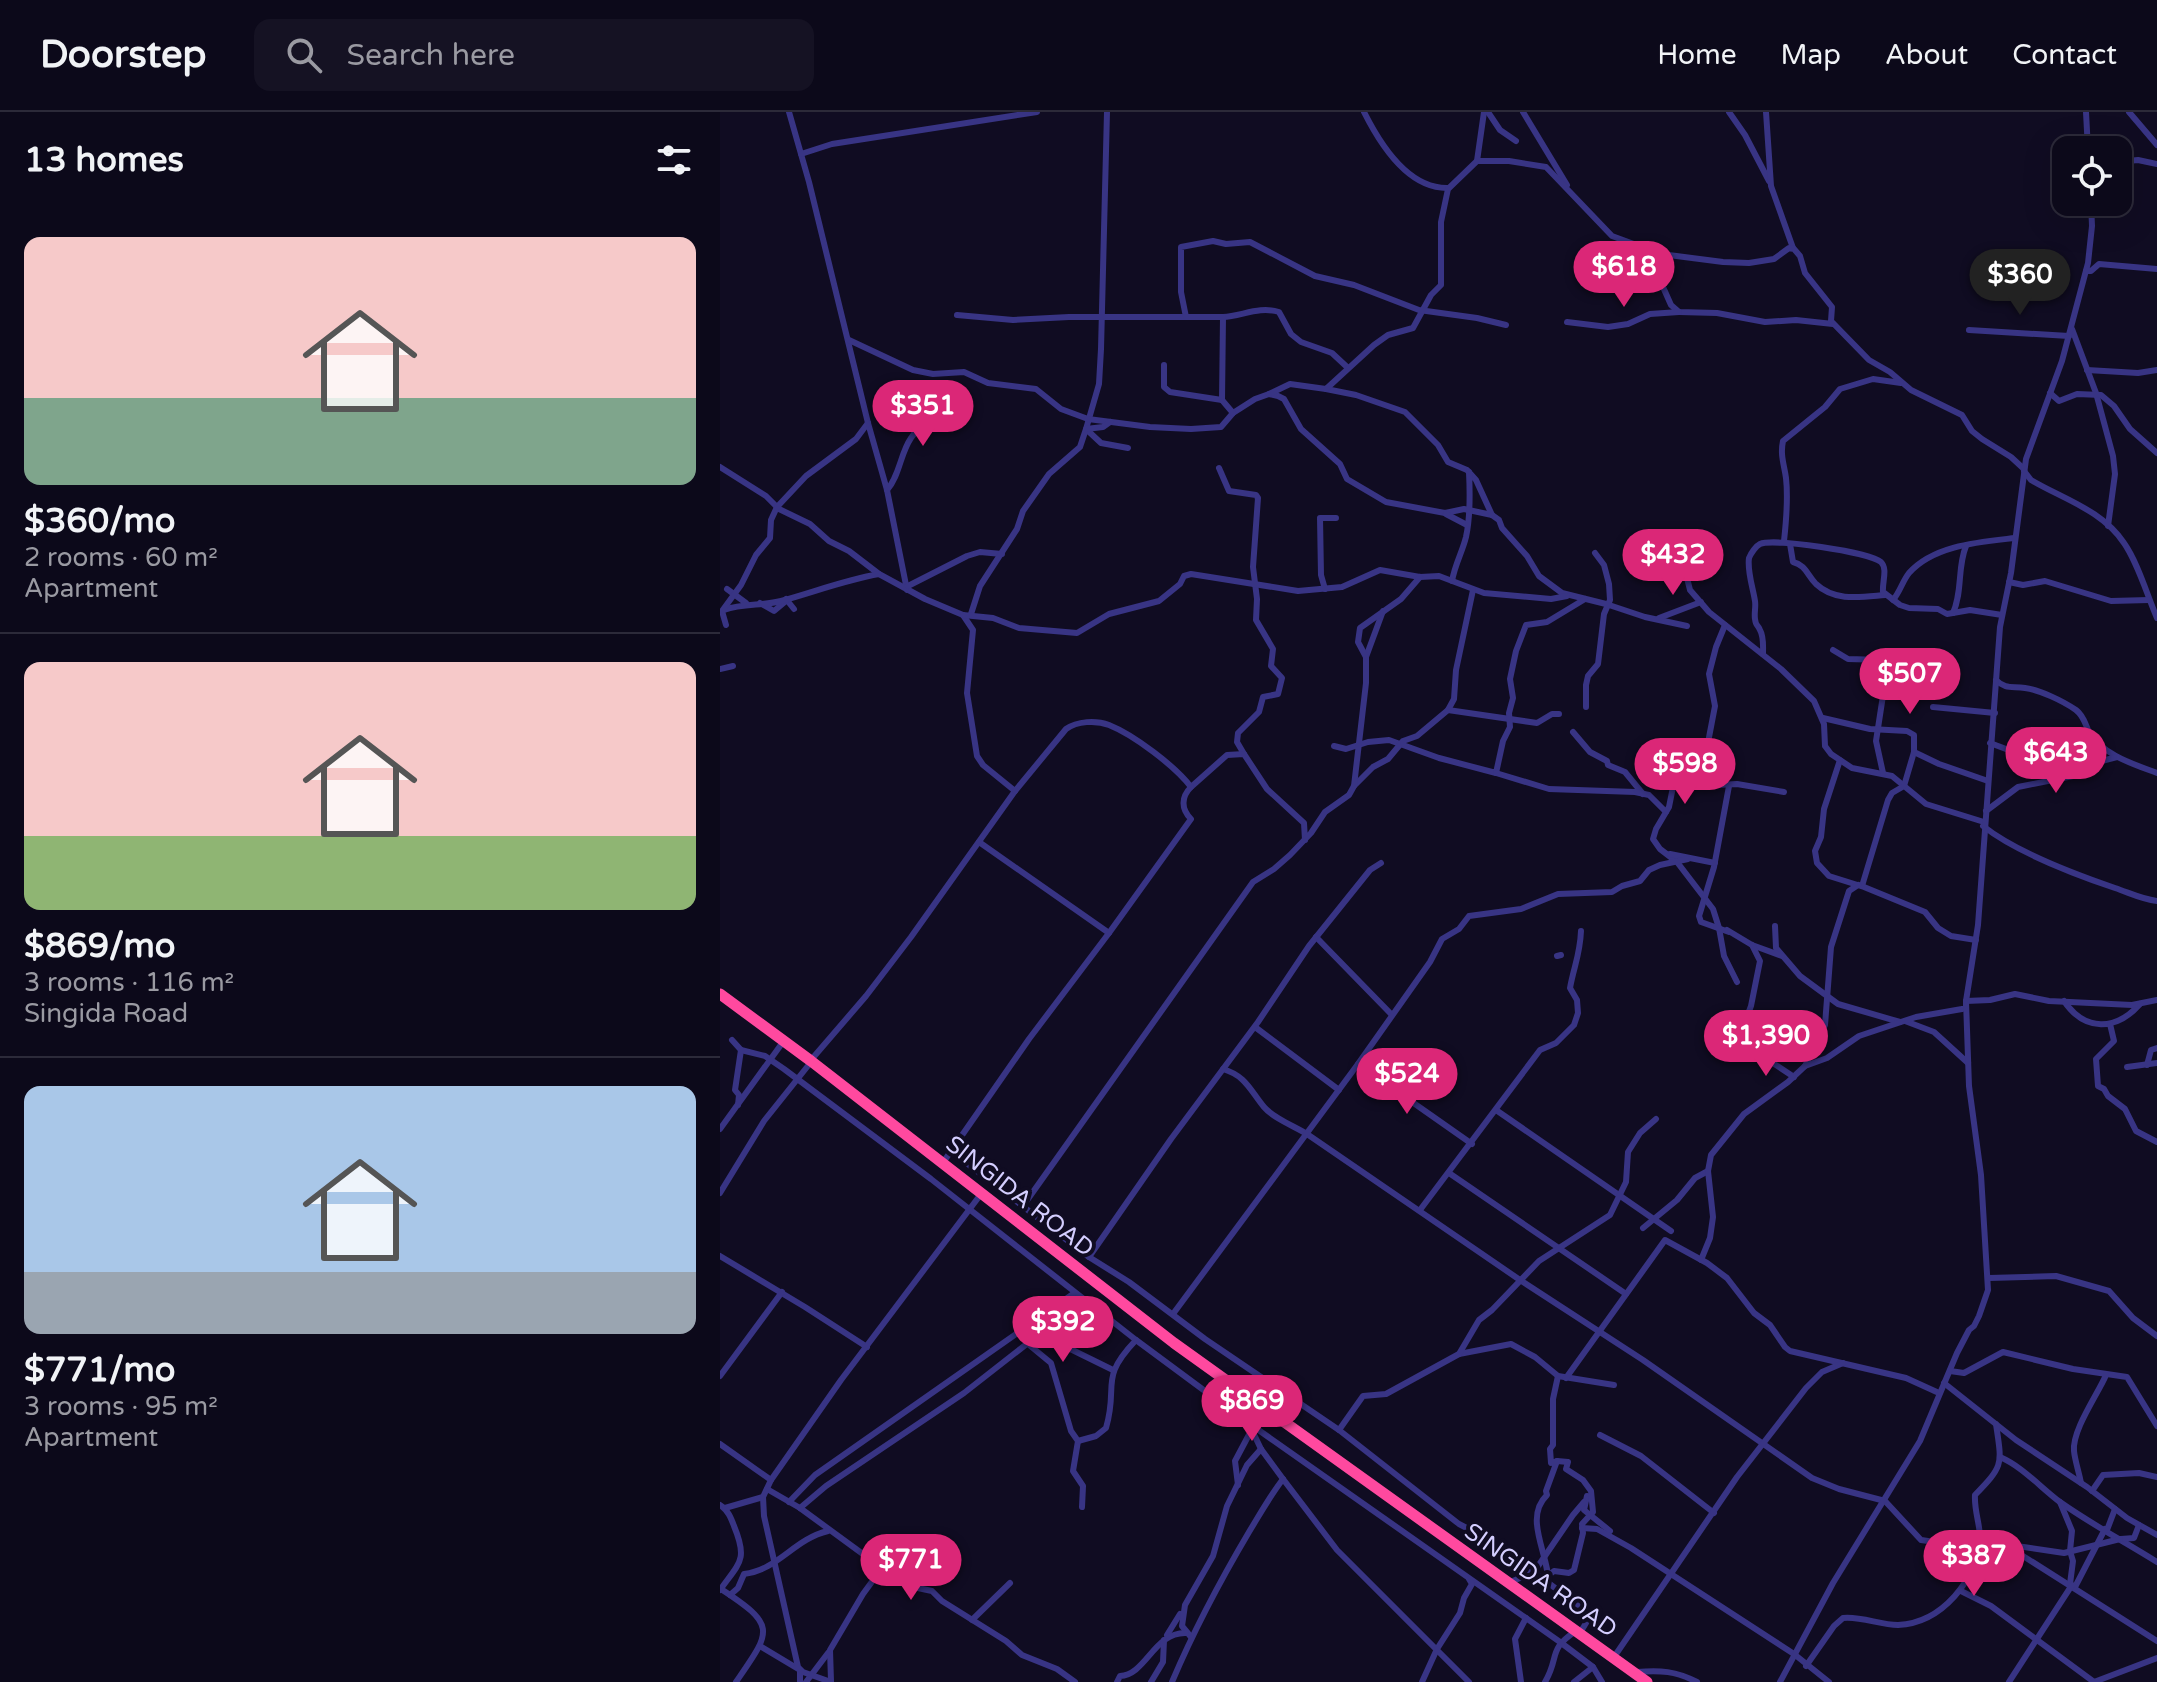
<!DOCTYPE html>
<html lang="en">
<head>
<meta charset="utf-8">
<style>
	:root { --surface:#0c091a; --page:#151223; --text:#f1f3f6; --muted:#9a9aa2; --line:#2c2a39; --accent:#db2777 }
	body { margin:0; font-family:"Varela Round",sans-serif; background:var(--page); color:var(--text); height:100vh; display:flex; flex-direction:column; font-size:30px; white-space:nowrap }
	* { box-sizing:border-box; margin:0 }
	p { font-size:26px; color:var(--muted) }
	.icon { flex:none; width:44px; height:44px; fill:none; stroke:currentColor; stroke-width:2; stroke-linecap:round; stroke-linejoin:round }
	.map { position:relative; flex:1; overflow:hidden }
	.side { display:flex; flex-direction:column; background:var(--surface); width:720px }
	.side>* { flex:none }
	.controls { position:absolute; left:1332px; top:24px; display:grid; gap:16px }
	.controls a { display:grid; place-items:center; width:80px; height:80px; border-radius:16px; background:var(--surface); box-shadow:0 8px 32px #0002,0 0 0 2px var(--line); font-size:40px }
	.price { position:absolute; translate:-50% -68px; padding:0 18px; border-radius:28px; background:var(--accent); color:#fff; font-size:26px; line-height:52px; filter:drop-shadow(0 2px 4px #0008) }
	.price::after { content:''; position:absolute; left:50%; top:48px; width:24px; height:18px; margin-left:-12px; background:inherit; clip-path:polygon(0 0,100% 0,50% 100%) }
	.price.active { background:#222; color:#fff }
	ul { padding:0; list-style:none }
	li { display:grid; align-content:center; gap:16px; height:424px; padding:0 24px }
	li+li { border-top:2px solid var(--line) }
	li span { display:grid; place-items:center; height:248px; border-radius:16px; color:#555 }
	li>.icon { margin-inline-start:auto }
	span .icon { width:144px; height:144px; fill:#fffc; stroke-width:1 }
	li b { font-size:34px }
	h2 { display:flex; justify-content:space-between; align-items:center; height:96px; padding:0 24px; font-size:34px }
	header { display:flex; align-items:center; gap:48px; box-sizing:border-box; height:112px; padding:0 40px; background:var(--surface); border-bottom:2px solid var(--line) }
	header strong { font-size:38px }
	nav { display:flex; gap:44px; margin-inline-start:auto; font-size:28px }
	.search { width:560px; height:72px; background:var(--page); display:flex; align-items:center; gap:20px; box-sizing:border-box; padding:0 28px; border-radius:16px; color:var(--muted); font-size:30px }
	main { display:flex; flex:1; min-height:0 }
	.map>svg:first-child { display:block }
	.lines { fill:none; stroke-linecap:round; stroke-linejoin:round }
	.street { stroke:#383484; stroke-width:6 }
	.highway { stroke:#ff499f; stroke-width:11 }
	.labels { text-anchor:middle; stroke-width:8; stroke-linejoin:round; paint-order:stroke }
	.street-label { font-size:24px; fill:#d4ceff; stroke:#100c22 }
</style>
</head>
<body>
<header>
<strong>Doorstep</strong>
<div class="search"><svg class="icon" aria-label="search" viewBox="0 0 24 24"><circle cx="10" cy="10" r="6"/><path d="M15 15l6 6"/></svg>Search here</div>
<nav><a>Home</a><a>Map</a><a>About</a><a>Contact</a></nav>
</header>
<main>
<section class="side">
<h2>13 homes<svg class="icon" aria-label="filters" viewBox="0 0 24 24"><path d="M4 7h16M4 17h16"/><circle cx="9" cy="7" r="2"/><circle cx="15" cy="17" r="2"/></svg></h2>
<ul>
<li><span style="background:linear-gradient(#f6c9c9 65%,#7fa58c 0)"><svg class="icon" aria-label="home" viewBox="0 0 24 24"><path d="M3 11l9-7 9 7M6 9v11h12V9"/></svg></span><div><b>$360/mo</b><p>2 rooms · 60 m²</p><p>Apartment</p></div></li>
<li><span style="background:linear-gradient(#f6c9c9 70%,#8fb573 0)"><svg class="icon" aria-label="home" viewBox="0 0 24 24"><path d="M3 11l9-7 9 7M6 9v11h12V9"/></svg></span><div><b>$869/mo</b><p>3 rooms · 116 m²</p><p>Singida Road</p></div></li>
<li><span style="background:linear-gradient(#a9c7e8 75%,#9aa5b1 0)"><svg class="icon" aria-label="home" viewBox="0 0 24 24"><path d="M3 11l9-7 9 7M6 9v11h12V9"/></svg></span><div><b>$771/mo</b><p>3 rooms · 95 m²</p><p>Apartment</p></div></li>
</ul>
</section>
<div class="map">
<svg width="1437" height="1570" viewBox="0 0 1437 1570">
	<rect width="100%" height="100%" fill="#100c22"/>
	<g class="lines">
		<!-- street -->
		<g class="street">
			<path d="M 69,0 L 89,70 L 148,311 L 167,378 L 187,478"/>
			<path d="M 387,0 L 381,237 L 379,272 L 366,317 L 381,331 L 408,336"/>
			<path d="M 644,0 C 660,32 688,77 728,76"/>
			<path d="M 768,0 L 780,18 L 796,29"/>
			<path d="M 803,0 L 847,73"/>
			<path d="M 1009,0 L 1025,23 L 1049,69"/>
			<path d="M 1046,0 L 1051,74 L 1073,136"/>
			<path d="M 1366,0 L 1368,38"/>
			<path d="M 1409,0 L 1437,33"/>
			<path d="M 81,42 L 112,32 L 317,0"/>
			<path d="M 757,49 L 764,0"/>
			<path d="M 1398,50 L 1418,48 L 1437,52"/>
			<path d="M 927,136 L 940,157 L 943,175 L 951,193 L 959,200 L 997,201 L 1045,210 L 1076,208 L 1113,212"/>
			<path d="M 1366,159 L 1371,159 L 1379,152 L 1437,157"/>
			<path d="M 237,203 L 293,208 L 349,205 L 466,205"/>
			<path d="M 503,205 C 522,204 539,194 559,200 L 571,222 L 581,230 L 612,241 L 627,255"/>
			<path d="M 847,210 L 888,215 L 908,212 L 930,202 L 959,200"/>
			<path d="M 1352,217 L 1376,281 L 1393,344 L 1395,362 L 1388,414"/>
			<path d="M 1249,218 L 1349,224"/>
			<path d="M 129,228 L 193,258 L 213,262 L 244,260 L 268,271 L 316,277 L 341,297 L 368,307 L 430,315 L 471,317 L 501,315 L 513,301 L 535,287 L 549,282 L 558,284 L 564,287 L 581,317 L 620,352 L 627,367 L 666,390 L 725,401 L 744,397 L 772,403 L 779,408 L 782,416 L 807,444 L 819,464 L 842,481 L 886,492 L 925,505 L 967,514"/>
			<path d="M 444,253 L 444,275 L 450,280 L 502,288"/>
			<path d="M 1367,258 L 1418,261 L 1437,258"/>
			<path d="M 606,277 L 636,283 L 685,300 L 718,333 L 728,350 L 747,358 L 756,368 L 772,403"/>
			<path d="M 1330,281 L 1339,289 L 1357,282 L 1381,283 L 1394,294 L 1410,317 L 1437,341"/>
			<path d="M 549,282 L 570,272 L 606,277 L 654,233 L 668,223 L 693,216 L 711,183 L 721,173 L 721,110 L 728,77 L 757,49 L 789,49 L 826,55 L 892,124 L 941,142 L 1003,150 L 1029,151 L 1054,147 L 1069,136 L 1074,137 L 1080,144 L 1085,161 L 1112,195 L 1111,209 L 1149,248 L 1170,260 L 1191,278 L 1242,303 L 1252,319 L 1262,327 L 1291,345 L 1304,357"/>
			<path d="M 513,301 L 502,288 L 503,205 L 466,205 L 461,180 L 461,135 L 493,129 L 506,132 L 530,130 L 595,164 L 634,173 L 699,198 L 757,206 L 786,213"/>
			<path d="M 0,355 L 46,384 L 59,397 L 90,412 L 109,429 L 129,439 L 159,462 L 205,487 L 243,503 L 253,518 L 247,581 L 257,644 L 263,653 L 295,679 L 191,825 L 146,884 L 91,948"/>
			<path d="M 499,356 L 509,379 L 536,383 L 538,386 L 533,455 L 537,487 L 536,508 L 553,537 L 551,554 L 562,566 L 558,582 L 543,585 L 539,600 L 518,621 L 517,630 L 524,642"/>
			<path d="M 1304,359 L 1311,368 C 1343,387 1382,398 1404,431 C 1418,451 1427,483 1437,506"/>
			<path d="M 167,378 C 180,363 180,342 191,326 C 201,310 221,303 233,288"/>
			<path d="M 726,402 L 747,413"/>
			<path d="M 1064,429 C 1066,411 1068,384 1066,366 C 1064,352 1060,343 1063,329 L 1105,295 L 1120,277 L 1153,267 L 1181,271"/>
			<path d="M 1070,432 L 1073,450 C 1086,453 1087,463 1096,472 C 1115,490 1141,485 1165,483"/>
			<path d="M 967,466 L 970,478 L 989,500 L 1061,557 L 1094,589 L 1104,612 L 1105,634 L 1111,642 L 1132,656 L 1172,664 L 1206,692 L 1264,710"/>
			<path d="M 732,469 C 735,452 742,441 746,425 C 750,407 750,380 749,360"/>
			<path d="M 1289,470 L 1303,473 L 1325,469 L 1391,489 L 1429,488"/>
			<path d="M 188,474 L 247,444 L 260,440 L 282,442"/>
			<path d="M 7,477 L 26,491"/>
			<path d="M 605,477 L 601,463 L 600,406 L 616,406"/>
			<path d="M 66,487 L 74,497"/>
			<path d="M 1173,488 C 1180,480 1182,470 1189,461 C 1214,433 1260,430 1295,426"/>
			<path d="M 40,491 L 54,499 L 66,489"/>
			<path d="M 4,498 C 23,491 42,494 61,489 C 94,480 125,468 159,462"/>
			<path d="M 1233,501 C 1243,478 1237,456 1246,434"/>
			<path d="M 251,502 L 260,474 L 297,417 L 303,399 L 329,362 L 360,335 L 366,317 L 383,315 L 390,310"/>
			<path d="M 243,503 L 273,506 L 299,516 L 357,521 L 389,502 L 439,489 L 460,472 L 464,464 L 471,462 L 578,479 L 622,475 L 660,458 L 700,465 L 719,464 L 764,481 L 831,487 L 847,484"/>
			<path d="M 939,506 L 981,490"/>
			<path d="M 6,513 L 2,499 L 21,473 L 36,443 L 50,426 L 51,408 L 57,395 L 86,364 L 136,327 L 148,311"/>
			<path d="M 1005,513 L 996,535 L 989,562 L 995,594 L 986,641 L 982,644 L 962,645 L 958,650 L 949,695 L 936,717 L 933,727 L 940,737 L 957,750 L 993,797 L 999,816 L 1004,844 L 1017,870"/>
			<path d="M 1113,538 L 1128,547 L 1163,548 L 1211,557"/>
			<path d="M 1043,542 C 1043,534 1044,525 1040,518 C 1037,511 1036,515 1035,507 C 1034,501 1036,495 1035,489 C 1033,476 1027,459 1029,446 C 1031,441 1036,434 1040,432 C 1054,426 1149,440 1161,450 C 1168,457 1162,470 1163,480 L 1180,493 L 1189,496 L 1218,497 L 1227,502 L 1250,498 L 1282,503"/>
			<path d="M 646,545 L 663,499"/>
			<path d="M 1163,548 L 1164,577 L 1156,629 L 1163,661"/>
			<path d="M 0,557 L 13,554"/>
			<path d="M 1276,568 C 1286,578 1292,574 1305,576 C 1320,578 1343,589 1356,598 C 1364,604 1365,612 1369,620 C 1383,643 1413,652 1437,661"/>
			<path d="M 866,595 L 866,573 L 868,564 L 878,552 L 884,502 L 890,488 L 889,472 L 884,453 L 875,441"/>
			<path d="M 1213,595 L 1275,601"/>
			<path d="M 728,598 L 817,611 L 832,602 L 839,602"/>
			<path d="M 1103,606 L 1150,617 L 1187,619 L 1194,623 L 1194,640 L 1184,674 L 1172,681 L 1168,688 L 1142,774"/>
			<path d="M 853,620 L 870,640 L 887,649 L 888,653 L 905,660 L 923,682"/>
			<path d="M 1270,631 L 1355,663"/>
			<path d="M 614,634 L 626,637 L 648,630 L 669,628 L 719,646 L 776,661 L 783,629 L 790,615 L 789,601 L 793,586 L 790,567 L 796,539 L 806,513 L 827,510 L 865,487"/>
			<path d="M 1194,640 L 1219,652 L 1268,669"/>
			<path d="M 982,644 L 983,655 L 979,664 L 983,673"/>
			<path d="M 1120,648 L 1104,697 L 1101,725 L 1095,739 L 1097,751 L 1109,764 L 1144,775 L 1205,800 L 1218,816 L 1231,824 L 1256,828"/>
			<path d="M 776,661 L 829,677 L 915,680 L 929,683 L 946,700"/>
			<path d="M 634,674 L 653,655 L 668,647 L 683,629 L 697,624 L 728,598 L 734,587 L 736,558 L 753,478"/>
			<path d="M 976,674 L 1017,672 L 1064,680"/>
			<path d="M 1009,674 L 994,755 L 979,804 L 981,810 L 1009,820"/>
			<path d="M 471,675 L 507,643 L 524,642 L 547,677 L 584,711 L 585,728"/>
			<path d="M 1266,699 L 1298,675 L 1358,663 L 1378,650 L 1397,645"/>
			<path d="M 1263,714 C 1297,741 1354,762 1395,776 C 1410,781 1421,787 1437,789"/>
			<path d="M 259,730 L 389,821"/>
			<path d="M 950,742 L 995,751"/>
			<path d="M 1055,814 L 1056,836 L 1080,864 L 1118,892 L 1180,910"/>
			<path d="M 1007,818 L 1032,833 L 1062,844"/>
			<path d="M 596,825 L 672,903"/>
			<path d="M 1032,833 L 1040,849 L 1031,894 L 1018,928 L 1074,965"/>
			<path d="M 837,844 L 841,843"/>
			<path d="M 1344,889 C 1365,920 1396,919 1420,892"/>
			<path d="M 1185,909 L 1214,920 L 1248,951"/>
			<path d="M 1390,912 L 1394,929 L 1376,947 L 1378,974 L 1384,977 L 1388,984 L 1405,997 L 1416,1019 L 1437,1030"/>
			<path d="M 535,915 L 619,978"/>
			<path d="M 12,928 L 21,938 L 15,978 L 19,983 L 18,993"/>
			<path d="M 21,938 L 45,944 L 64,957 L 211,1067 L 416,1228 L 520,1305 L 840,1530 L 873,1555 L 882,1570"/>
			<path d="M 638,952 L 752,1032"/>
			<path d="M 1427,953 L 1431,938 L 1437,936"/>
			<path d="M 1085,954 L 1105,913 L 1111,835 L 1129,779 L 1138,773"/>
			<path d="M 1407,955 L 1437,951"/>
			<path d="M 503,957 C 526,964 530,978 544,995 C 553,1006 574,1014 587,1022 L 800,1168 L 923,1248 L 1092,1366 L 1119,1377 L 1165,1389 L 1201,1428 L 1229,1432 L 1260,1429 L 1281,1430 L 1437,1529"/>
			<path d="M 776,998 L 951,1119"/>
			<path d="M 0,1017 L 63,930"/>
			<path d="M 231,1039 L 369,1145 L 409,1170 L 485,1227 L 619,1318 L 739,1412 L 772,1429 L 866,1499 L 869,1506 L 860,1521"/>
			<path d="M 222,1052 L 309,927 L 389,821 L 471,707 C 461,697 461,685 471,675 C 455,654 414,623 389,613 C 376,608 357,609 346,617 L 295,679"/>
			<path d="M 729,1061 L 906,1182"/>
			<path d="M 0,1081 L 44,1009 L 91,950"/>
			<path d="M 303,1094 L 533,770 L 554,757 L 570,743 L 591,721 L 605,700 L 629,683 L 634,674 L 646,571 L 646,545 L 638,530 L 640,516 L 681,487 L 700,465"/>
			<path d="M 700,1098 L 820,938 L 836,931 L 854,913 L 858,901 L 857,888 L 850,876 C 854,854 860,843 861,819"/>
			<path d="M 923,1116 L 957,1088 L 975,1066 L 988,1059"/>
			<path d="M 0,1144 L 85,1195 L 147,1235"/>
			<path d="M 369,1145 L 451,1027 L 538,910 L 589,834 L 650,758 L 661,751"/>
			<path d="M 981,1148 L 990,1126 L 993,1105 L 988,1059 L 991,1043 L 1024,1002 L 1068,970 L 1085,954 L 1107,946 L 1139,924 L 1196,905 L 1242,897 L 1246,895 L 1246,889 L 1270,888 L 1295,882 L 1329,889 L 1412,893 L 1437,888"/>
			<path d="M 1269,1166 L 1336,1164 L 1389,1179 L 1413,1206 L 1437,1224"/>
			<path d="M 453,1202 L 638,952 L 710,850 L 722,827 L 739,817 L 749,804 L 801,797 L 838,782 L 892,780 L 902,774 L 920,769 L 929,758 L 940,753 L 968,747"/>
			<path d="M 329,1215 L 332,1228 L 393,1258"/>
			<path d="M 308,1232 L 331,1251 L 351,1319 L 358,1329 L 353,1359 L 363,1374 L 362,1395"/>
			<path d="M 739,1242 L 791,1232 L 815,1245 L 838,1264 L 894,1273"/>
			<path d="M 1230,1259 L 1244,1261 L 1283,1240 L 1353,1257 L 1407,1265 L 1437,1314"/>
			<path d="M 0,1264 L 62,1180"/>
			<path d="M 846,1266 L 945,1128 L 987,1151 L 1007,1166 L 1034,1201 L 1050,1213 L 1065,1235 L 1070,1239 L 1186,1266 L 1219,1281"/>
			<path d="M 1224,1271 L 1296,1328 L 1367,1375 L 1407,1406 L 1437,1423"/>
			<path d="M 529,1312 L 541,1337 L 563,1367 L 617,1438 L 749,1570"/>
			<path d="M 619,1318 L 643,1284 L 666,1282 L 739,1242 L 759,1208 L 772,1198 L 819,1149 L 890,1103 L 906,1070 L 908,1040 L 920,1021 L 936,1007"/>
			<path d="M 880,1323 L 921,1344 L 994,1401"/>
			<path d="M 358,1329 L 376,1324 L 386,1316 C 399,1272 378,1268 416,1228"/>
			<path d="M 0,1332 L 51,1368"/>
			<path d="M 1280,1345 C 1303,1355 1320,1375 1340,1390 C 1371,1412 1405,1430 1437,1450"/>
			<path d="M 1361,1371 C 1359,1360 1355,1349 1354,1339 C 1352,1318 1378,1282 1386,1263"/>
			<path d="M 518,1373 L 515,1349 L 532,1317"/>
			<path d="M 47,1377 L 80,1396 L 162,1456 L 193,1475 L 212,1479 L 222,1489 L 286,1529 L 302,1543 L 337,1557 L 355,1570"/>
			<path d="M 1372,1379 L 1383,1363 L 1419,1361 L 1437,1365"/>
			<path d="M 867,1384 L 864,1398 L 890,1419"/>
			<path d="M 69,1390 L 95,1363 L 353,1182"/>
			<path d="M 1340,1390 L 1352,1419 L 1350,1439 L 1353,1449 L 1350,1472"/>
			<path d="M 0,1393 C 8,1398 11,1406 14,1414 C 28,1448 20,1450 0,1478"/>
			<path d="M 5,1396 L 43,1385"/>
			<path d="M 80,1396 L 106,1374 L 244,1281 L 363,1188"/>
			<path d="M 862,1416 L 877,1417 L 911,1436 L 1074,1542 L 1109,1570"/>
			<path d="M 1387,1418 L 1395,1397"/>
			<path d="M 1401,1427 L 1414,1426 L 1419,1413"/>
			<path d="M 1290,1433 L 1344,1441 L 1400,1427"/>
			<path d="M 829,1463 L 834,1459 L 849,1461 L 854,1458 L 863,1421 L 862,1412 L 873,1400 L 871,1379 L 863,1368 L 846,1357 L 848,1350 L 837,1349"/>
			<path d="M 788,1471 L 814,1460 L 853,1403 L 864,1390"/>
			<path d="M 828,1473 C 831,1445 802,1407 827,1383 L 826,1379 L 837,1349 L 831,1351 L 830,1337 L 833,1333 L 833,1287 L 838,1264"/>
			<path d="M 1355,1475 L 1385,1417"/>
			<path d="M 1,1477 C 58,1514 51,1519 16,1570"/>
			<path d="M 1241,1479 L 1271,1494 L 1374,1570"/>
			<path d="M 10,1483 L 18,1476 L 24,1462 C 58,1458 74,1427 108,1419"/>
			<path d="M 252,1508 L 290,1471"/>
			<path d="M 447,1523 L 460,1502"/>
			<path d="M 471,1525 L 462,1514 L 465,1493 L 493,1444 L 507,1394 L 527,1353 L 541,1337"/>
			<path d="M 40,1534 L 80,1558 L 80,1570"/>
			<path d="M 894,1545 L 1017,1365 L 1086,1276 L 1102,1260 L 1123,1251"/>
			<path d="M 1086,1554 L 1114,1514 L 1123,1506 C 1141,1504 1160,1513 1178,1513 C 1222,1511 1257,1468 1260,1426 C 1260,1412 1254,1398 1255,1383 C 1284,1353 1282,1353 1276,1312"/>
			<path d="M 917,1560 C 940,1558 956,1559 977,1570"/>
			<path d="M 111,1569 L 110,1538 L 143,1482 L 162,1456"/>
			<path d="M 86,1570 L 108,1541"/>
			<path d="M 111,1570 L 83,1560 L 78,1555 L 44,1404 L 43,1385 L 51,1368 L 121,1268 L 261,1082"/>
			<path d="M 397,1570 L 400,1564 C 426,1563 434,1520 466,1521"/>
			<path d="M 431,1570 L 443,1550 L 444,1528"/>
			<path d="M 452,1570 C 474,1518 500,1469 529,1420 C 540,1402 550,1384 563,1367"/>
			<path d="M 702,1570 L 717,1537 L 740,1501 L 744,1486 L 752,1472 L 749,1467"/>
			<path d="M 801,1570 L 795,1527 L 806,1506"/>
			<path d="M 825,1570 C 840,1545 827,1538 856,1519"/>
			<path d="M 854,1570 L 873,1555"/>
			<path d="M 1060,1570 L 1113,1471 L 1200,1329 L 1237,1241 L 1249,1218 L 1254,1214 L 1259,1204 L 1268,1178 L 1261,1063 L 1249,974 L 1246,889 L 1258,813 L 1280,515 L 1291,461 L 1306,347 L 1342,249 L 1368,151 L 1372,114 L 1371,90"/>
			<path d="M 1289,1570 L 1352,1473"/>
			<path d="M 1374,1570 L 1437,1546"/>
		</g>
		<!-- highway -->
		<path class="highway" d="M 0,882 L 91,949 L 454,1231 L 927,1570"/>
	</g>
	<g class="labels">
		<!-- street labels -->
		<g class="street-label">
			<text transform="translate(300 1084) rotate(38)" y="8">SINGIDA ROAD</text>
			<text transform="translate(821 1468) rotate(35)" y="8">SINGIDA ROAD</text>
		</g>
	</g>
</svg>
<div class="controls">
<a><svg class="icon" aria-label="locate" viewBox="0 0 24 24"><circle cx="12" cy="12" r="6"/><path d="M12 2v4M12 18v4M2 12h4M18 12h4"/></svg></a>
</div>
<b class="price" style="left:904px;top:197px">$618</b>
<b class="price active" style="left:1300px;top:205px">$360</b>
<b class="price" style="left:203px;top:336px">$351</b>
<b class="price" style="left:953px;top:485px">$432</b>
<b class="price" style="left:1190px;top:604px">$507</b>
<b class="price" style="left:1336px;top:683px">$643</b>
<b class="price" style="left:965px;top:694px">$598</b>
<b class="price" style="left:1046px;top:966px">$1,390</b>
<b class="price" style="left:687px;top:1004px">$524</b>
<b class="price" style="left:343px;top:1252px">$392</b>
<b class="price" style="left:532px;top:1331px">$869</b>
<b class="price" style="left:1254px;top:1486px">$387</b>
<b class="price" style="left:191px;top:1490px">$771</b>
</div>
</main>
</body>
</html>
